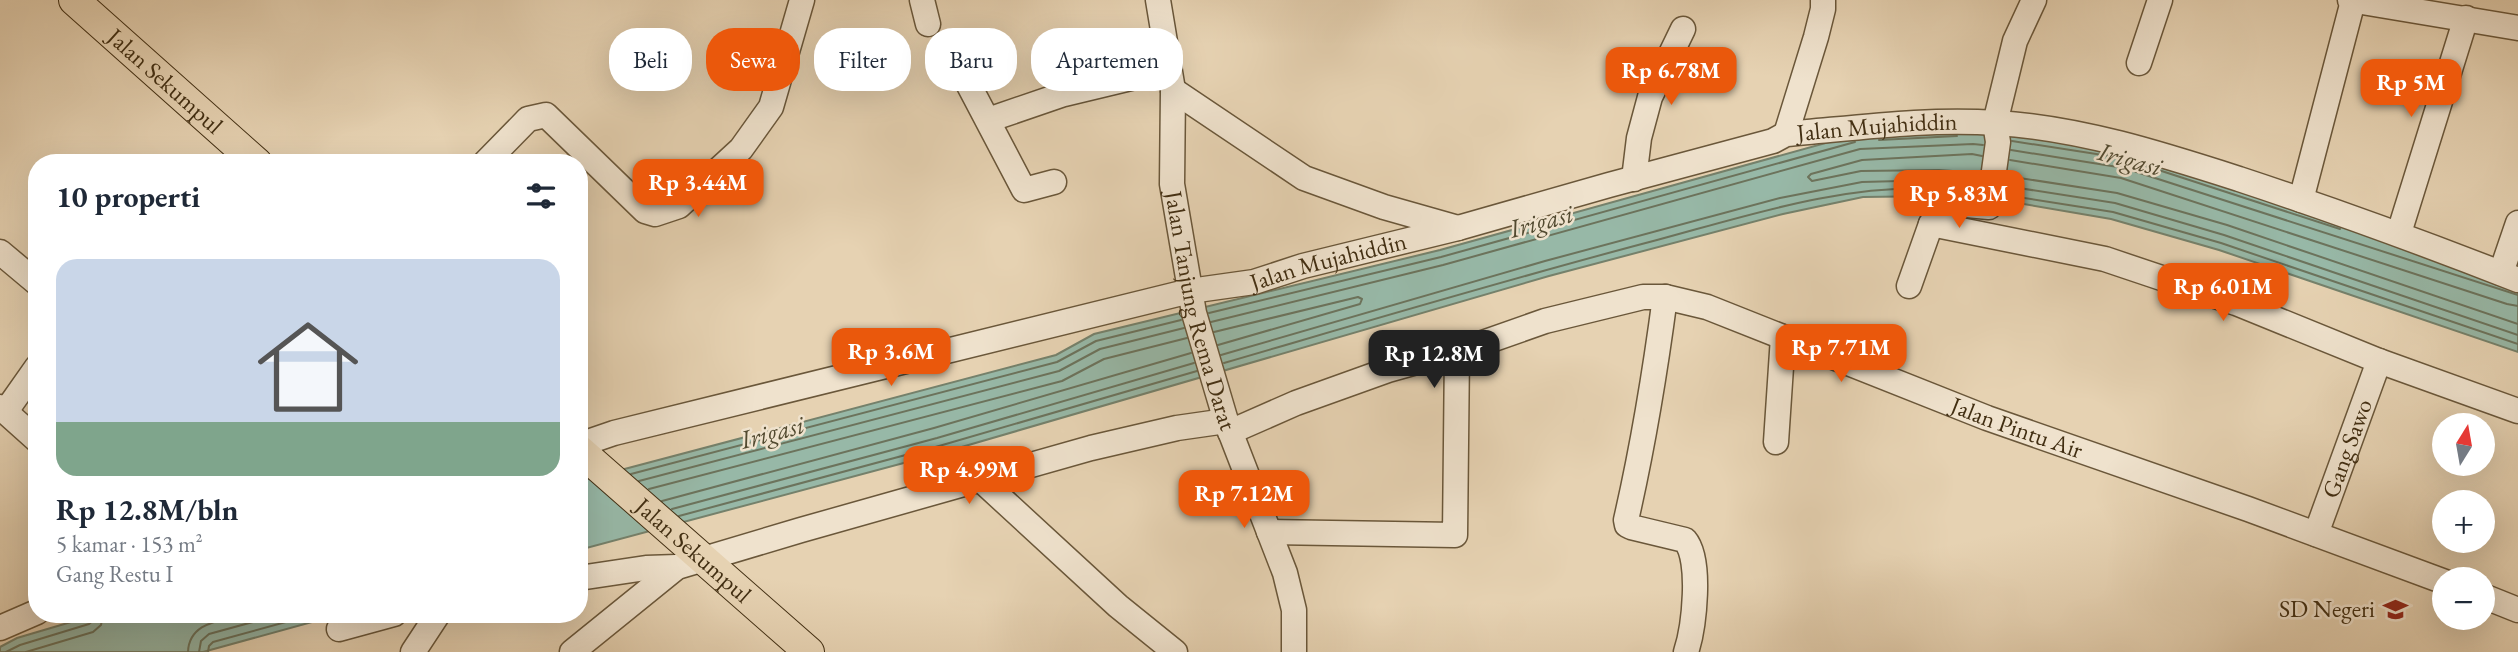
<!DOCTYPE html>
<html lang="id">
<head>
<meta charset="utf-8">
<style>
	:root { --surface:#fff; --page:#f2f2f3; --text:#1f2937; --muted:#747a83; --accent:#ea580c }
	body { margin:0; font-family:"EB Garamond",serif; background:var(--page); color:var(--text); height:100vh; display:flex; flex-direction:column; font-size:26px; white-space:nowrap }
	* { box-sizing:border-box; margin:0 }
	p { font-size:23px; color:var(--muted) }
	.icon { flex:none; width:38px; height:38px; fill:none; stroke:currentColor; stroke-width:2; stroke-linecap:round; stroke-linejoin:round }
	.map { position:relative; flex:1; overflow:hidden }
	.side { position:absolute; left:28px; top:154px; width:560px; height:469px; display:flex; flex-direction:column; background:var(--surface); border-radius:28px; box-shadow:0 7px 28px #0002 }
	.side>* { flex:none }
	.banner { position:absolute; left:609px; top:28px; width:665px; height:63px; display:flex; gap:14px }
	.needle { width:46px; rotate:11deg }
	.controls { position:absolute; left:2432px; top:413px; display:grid; gap:14px }
	.controls a { display:grid; place-items:center; width:63px; height:63px; border-radius:50%; background:var(--surface); box-shadow:0 7px 28px #0002; font-size:35px }
	.price { position:absolute; translate:-50% -60px; padding:0 16px; border-radius:14px; background:var(--accent); color:#fff; font-size:23px; line-height:46px; filter:drop-shadow(0 2px 4px #0008) }
	.price::after { content:''; position:absolute; left:50%; top:42px; width:21px; height:16px; margin-left:-10px; background:inherit; clip-path:polygon(0 0,100% 0,50% 100%) }
	.price.current { background:#222; color:#fff }
	ul { padding:0; list-style:none }
	li { display:grid; align-content:center; gap:14px; height:371px; padding:0 28px }
	li span { display:grid; place-items:center; height:217px; border-radius:21px; color:#555 }
	li>.icon { margin-inline-start:auto }
	span .icon { width:126px; height:126px; fill:#fffc; stroke-width:1 }
	li b { font-size:30px }
	h2 { display:flex; justify-content:space-between; align-items:center; height:84px; padding:0 28px; font-size:30px }
	.chip { padding:0 24px; border-radius:28px; background:var(--surface); box-shadow:0 7px 28px #0002; font-size:24px; line-height:63px }
	.chip.current { background:var(--accent); color:#fff }
	.map>svg:first-child { display:block }
	.water { fill:#97b8a7; stroke:#75816b; stroke-width:2 }
	.lines { fill:none; stroke-linecap:round; stroke-linejoin:round }
	.shore { stroke:#6c735c; stroke-width:2 }
	.minor-casing { stroke:#6a573a; stroke-width:27 }
	.major-casing { stroke:#412e12; stroke-width:32 }
	.minor { stroke:#efe2cd; stroke-width:24 }
	.major { stroke:#e6d2b2; stroke-width:30 }
	.labels { text-anchor:middle; stroke-width:5; stroke-linejoin:round; paint-order:stroke }
	.street-label { font-size:24px; fill:#412e12; stroke:#efe2cd }
	.poi-label { font-size:24px; fill:#412e12; stroke:#efe2cd; text-anchor:end }
	.water-label { font-size:26px; font-style:italic; fill:#524a30; stroke:#efe2cd }
</style>
</head>
<body>
<div class="map">
<svg width="2518" height="652" viewBox="0 0 2518 652">
	<rect width="100%" height="100%" fill="#e6d2b2"/>
	<filter id="stains"><feTurbulence type="fractalNoise" baseFrequency=".00286" numOctaves="4"/><feColorMatrix values="0 0 0 0 .2 0 0 0 0 .09 0 0 0 0 .02 0 0 0 .5 -.17"/></filter>
	<radialGradient id="worn" r=".72"><stop offset=".6" stop-color="#630" stop-opacity="0"/><stop offset="1" stop-color="#630" stop-opacity=".3"/></radialGradient>
	<!-- water -->
	<g class="water">
		<path d="M 1974,128 L 2127,152 L 2518,280 L 2518,352 L 2219,250 L 2111,219 L 2018,203 L 1939,196 L 1863,197 L 1783,214 L 1549,276 L 941,453 L 579,550 L 579,481 L 1056,355 L 1094,334 L 1440,250 L 1858,134 Z"/>
		<path d="M 98,614 L 341,614 L 203,652 L 0,652 L 0,647 L 17,638 Z"/>
	</g>
	<g class="lines">
		<!-- shore -->
		<g class="shore">
			<path d="M 1879,140 L 1957,136"/>
			<path d="M 2012,141 L 2122,158"/>
			<path d="M 2011,150 L 2124,168 L 2518,295"/>
			<path d="M 2010,160 L 2121,178 L 2507,304 L 2518,306"/>
			<path d="M 2134,162 L 2340,229"/>
			<path d="M 1980,173 L 1939,170 L 1861,171 L 1812,181 L 1808,177 L 1811,174 L 1862,160 L 1972,154 L 1982,156"/>
			<path d="M 2007,176 L 2117,193 L 2227,225 L 2518,324"/>
			<path d="M 2006,186 L 2115,203 L 2224,235 L 2518,335"/>
			<path d="M 2005,195 L 2113,212 L 2221,243 L 2518,344"/>
			<path d="M 1209,313 L 1441,257 L 1855,142"/>
			<path d="M 1211,322 L 1443,265 L 1860,149 L 1973,144 L 1983,145"/>
			<path d="M 1214,332 L 1358,297 L 1362,299 L 1360,304 L 1218,345"/>
			<path d="M 1221,355 L 1545,261 L 1780,198 L 1862,182 L 1939,180 L 1978,184"/>
			<path d="M 1224,363 C 1368,321 1512,278 1657,240 C 1750,215 1845,183 1943,189"/>
			<path d="M 631,474 L 1057,362 L 1096,341 L 1181,320"/>
			<path d="M 639,481 L 1059,371 L 1100,349 L 1184,328"/>
			<path d="M 649,489 L 1062,381 L 1104,359 L 1187,338"/>
			<path d="M 662,501 L 934,428 L 1191,353"/>
			<path d="M 672,509 L 937,438 L 1194,363"/>
			<path d="M 679,516 L 939,446 L 1197,371"/>
			<path d="M 6,652 L 20,645 L 89,624 L 94,620 L 94,614"/>
			<path d="M 26,652 L 93,632 L 101,625 L 103,614"/>
			<path d="M 188,652 C 189,623 219,621 242,614"/>
			<path d="M 199,652 L 201,641 L 209,634 L 282,614"/>
			<path d="M 208,652 L 209,646 L 213,642 L 315,614"/>
		</g>
		<defs>
			<g id="minor">
				<path d="M 922,0 L 928,24"/>
				<path id="s1" d="M 1158,0 L 1173,90 L 1172,184 L 1194,313 L 1226,421 L 1285,573 L 1294,610 L 1294,652"/>
				<path d="M 2350,0 L 2518,28"/>
				<path d="M 2139,63 L 2160,0"/>
				<path d="M 963,74 L 1024,190 L 1054,182"/>
				<path d="M 1173,90 L 1304,178 L 1384,207 L 1458,228"/>
				<path d="M 988,120 L 1064,94 L 1168,69"/>
				<path d="M 1786,134 L 1816,37 L 1823,9 L 1823,0"/>
				<path d="M 485,163 L 528,119 L 546,115 L 645,211 L 655,214 L 679,206 L 741,149 L 771,107 L 802,0"/>
				<path d="M 1634,179 L 1639,138 L 1650,97 L 1683,29"/>
				<path d="M 2301,200 L 2353,1"/>
				<path d="M 1931,224 L 2105,259 L 2236,303 L 2379,361 L 2518,411"/>
				<path d="M 2399,233 L 2466,18"/>
				<path d="M 0,252 L 37,283"/>
				<path d="M 2501,273 L 2518,223"/>
				<path d="M 1909,286 L 1931,224 L 1940,217 L 1944,203 L 1989,207 L 1998,142 L 1995,123 L 2015,41 L 2034,0"/>
				<path d="M 1665,297 C 1655,373 1643,446 1626,520 L 1627,525 L 1631,527 L 1685,540 C 1702,560 1694,628 1686,652"/>
				<path d="M 0,407 L 37,440"/>
				<path d="M 6,411 L 37,367"/>
				<path id="s2" d="M 1230,432 L 1296,403 L 1388,370 L 1474,346 L 1545,321 L 1643,297 L 1665,297 L 1707,307 L 1987,418 L 2248,509 L 2445,582"/>
				<path d="M 1776,442 L 1783,337"/>
				<path id="s3" d="M 579,445 L 614,433 L 1190,291 L 1254,282 L 1303,266 L 1458,228 L 1609,185 L 1773,141 L 1786,134 C 1857,128 1927,118 1997,123 C 2080,128 2161,154 2239,179 C 2333,210 2426,244 2518,280"/>
				<path d="M 980,479 L 1118,606 L 1175,652"/>
				<path d="M 1269,532 L 1455,535 L 1457,351"/>
				<path id="s4" d="M 2316,534 L 2379,361"/>
				<path d="M 579,578 L 646,568 L 677,567"/>
				<path d="M 2483,596 L 2518,610"/>
				<path d="M 0,628 L 37,612"/>
				<path d="M 339,629 L 394,614"/>
				<path d="M 413,652 L 438,614"/>
				<path d="M 572,652 L 677,567 L 801,530 L 1091,448 L 1177,428 L 1226,421"/>
			</g>
			<g id="major">
				<path id="s5" d="M 74,0 L 257,163"/>
				<path id="s6" d="M 579,450 L 809,652"/>
			</g>
		</defs>
		<!-- minor casing -->
		<use href="#minor" class="minor-casing"/>
		<!-- major casing -->
		<use href="#major" class="major-casing"/>
		<!-- minor -->
		<use href="#minor" class="minor"/>
		<!-- major -->
		<use href="#major" class="major"/>
	</g>
	<!-- icons -->
	<defs>
		<symbol id="school-bare" viewBox="-9 -9 18 18"><path d="M0-5L7-2L0 1L-7-2ZM-4 1L0 2.5L4 1V4Q0 6-4 4Z" fill="#8f2418" stroke="#efe2cd" stroke-width="2.5" paint-order="stroke"/></symbol>
	</defs>
	<g fill-rule="evenodd">
		<use href="#school-bare" x="2378" y="592" width="35" height="35"/>
	</g>
	<g class="labels">
		<!-- street labels -->
		<g class="street-label">
			<text dy="8" stroke="none"><textPath href="#s5" startOffset="122">Jalan Sekumpul</textPath></text>
			<text dy="8" stroke="none"><textPath href="#s3" startOffset="1339">Jalan Mujahiddin</textPath></text>
			<text dy="8" stroke="none"><textPath href="#s3" startOffset="772">Jalan Mujahiddin</textPath></text>
			<text dy="8" stroke="none"><textPath href="#s1" startOffset="315">Jalan Tanjung Rema Darat</textPath></text>
			<text dy="8" stroke="none"><textPath href="#s2" startOffset="833">Jalan Pintu Air</textPath></text>
			<text dy="8" stroke="none"><textPath href="#s4" startOffset="91">Gang Sawo</textPath></text>
			<text dy="8" stroke="none"><textPath href="#s6" startOffset="152">Jalan Sekumpul</textPath></text>
		</g>
		<!-- poi labels -->
		<g class="poi-label">
			<text x="2375" y="617">SD Negeri</text>
		</g>
		<!-- water labels -->
		<g class="water-label">
			<text transform="translate(2130 159) rotate(15)" y="9">Irigasi</text>
			<text transform="translate(1541 221) rotate(-15)" y="9">Irigasi</text>
			<text transform="translate(772 432) rotate(-15)" y="9">Irigasi</text>
		</g>
	</g>
	<rect width="100%" height="100%" filter="url(#stains)"/>
	<rect width="100%" height="100%" fill="url(#worn)"/>
</svg>
<div class="controls">
<a><svg class="needle" viewBox="-14 -14 28 28"><path d="M0-13l5 13h-10z" fill="#e53935"/><path d="M0 13l5-13h-10z" fill="#747a83"/></svg></a>
<a>+</a>
<a>−</a>
</div>
<b class="price" style="left:1671px;top:107px">Rp 6.78M</b>
<b class="price" style="left:2411px;top:119px">Rp 5M</b>
<b class="price" style="left:698px;top:219px">Rp 3.44M</b>
<b class="price" style="left:1959px;top:230px">Rp 5.83M</b>
<b class="price" style="left:2223px;top:323px">Rp 6.01M</b>
<b class="price" style="left:1841px;top:384px">Rp 7.71M</b>
<b class="price" style="left:891px;top:388px">Rp 3.6M</b>
<b class="price current" style="left:1434px;top:390px">Rp 12.8M</b>
<b class="price" style="left:969px;top:506px">Rp 4.99M</b>
<b class="price" style="left:1244px;top:530px">Rp 7.12M</b>
<div class="banner">
<a class="chip">Beli</a>
<a class="chip current">Sewa</a>
<a class="chip">Filter</a>
<a class="chip">Baru</a>
<a class="chip">Apartemen</a>
</div>
<section class="side">
<h2>10 properti<svg class="icon" aria-label="filters" viewBox="0 0 24 24"><path d="M4 7h16M4 17h16"/><circle cx="9" cy="7" r="2"/><circle cx="15" cy="17" r="2"/></svg></h2>
<ul>
<li><span style="background:linear-gradient(#c9d6e8 75%,#7fa58c 0)"><svg class="icon" aria-label="home" viewBox="0 0 24 24"><path d="M3 11l9-7 9 7M6 9v11h12V9"/></svg></span><div><b>Rp 12.8M/bln</b><p>5 kamar · 153 m²</p><p>Gang Restu I</p></div></li>
</ul>
</section>
</div>
</body>
</html>
